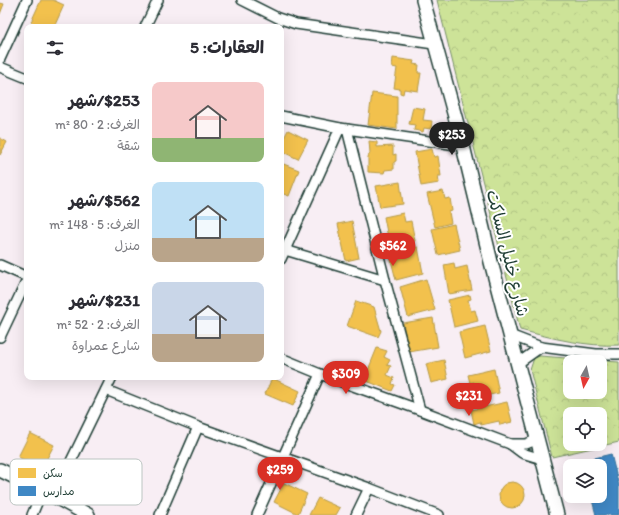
<!DOCTYPE html>
<html lang="ar">
<head>
<meta charset="utf-8">
<style>
	:root { --surface:#fff; --page:#f7f7f7; --text:#2b2b33; --muted:#7c7c81; --accent:#d93025 }
	body { margin:0; font-family:Itim,"Playpen Sans Arabic",sans-serif; background:var(--page); color:var(--text); direction:rtl; height:100vh; display:flex; flex-direction:column; font-size:15px; white-space:nowrap }
	* { box-sizing:border-box; margin:0 }
	p { font-size:13px; color:var(--muted) }
	.icon { flex:none; width:22px; height:22px; fill:none; stroke:currentColor; stroke-width:2; stroke-linecap:round; stroke-linejoin:round }
	.map { position:relative; flex:1; overflow:hidden; direction:ltr }
	.drawer { position:absolute; left:24px; top:24px; width:260px; height:356px; display:flex; flex-direction:column; background:var(--surface); border-radius:8px; box-shadow:0 4px 16px #0002; direction:rtl }
	.drawer>* { flex:none }
	.needle { width:26px; rotate:188deg }
	.buttons { position:absolute; left:563px; top:355px; display:grid; gap:8px }
	.buttons a { display:grid; place-items:center; width:44px; height:44px; border-radius:8px; background:var(--surface); box-shadow:0 4px 16px #0002; font-size:20px }
	.price { position:absolute; translate:-50% -34px; padding:0 9px; border-radius:14px; background:var(--accent); color:#fff; font-size:13px; line-height:26px; filter:drop-shadow(0 1px 2px #0008) }
	.price::after { content:''; position:absolute; left:50%; top:24px; width:12px; height:9px; margin-left:-6px; background:inherit; clip-path:polygon(0 0,100% 0,50% 100%) }
	.price.on { background:#222; color:#fff }
	ul { padding:0; list-style:none }
	li { display:flex; align-items:center; gap:12px; height:100px; padding:0 20px }
	li span { display:grid; place-items:center; flex:none; width:112px; height:80px; border-radius:8px; color:#555 }
	li>.icon { margin-inline-start:auto }
	span .icon { width:48px; height:48px; fill:#fffc; stroke-width:1 }
	li b { font-size:17px }
	h2 { display:flex; justify-content:space-between; align-items:center; height:48px; padding:0 20px; font-size:17px }
	.map>svg:first-child { display:block }
	.forest { fill:url(#forest-crowns); stroke:#769066; fill-rule:evenodd }
	.homes { fill:#f2c14e; stroke:#b39946 }
	.schools { fill:#3f88c5; stroke:#35729a }
	.lines { fill:none; stroke-linecap:round; stroke-linejoin:round }
	.street-casing { stroke:#1f3d34; stroke-width:12 }
	.secondary-casing { stroke:#1f3d34; stroke-width:16 }
	.street { stroke:#fff; stroke-width:9 }
	.secondary { stroke:#fff; stroke-width:13 }
	.labels { text-anchor:middle; stroke-width:4; stroke-linejoin:round; paint-order:stroke }
	.street-label { font-size:17px; fill:#1f3d34; stroke:#fff }
	.key { fill:#fff; stroke:#bcc5c2; stroke-width:1 }
	.key-label { font-size:11px; fill:#1f3d34 }
</style>
</head>
<body>
<div class="map">
<svg width="619" height="515" viewBox="0 0 619 515">
	<defs>
		<pattern id="forest-crowns" width="20" height="18" patternUnits="userSpaceOnUse"><rect width="20" height="18" fill="#cde398"/><path d="M2 6a3 3 0 1 1 6 0M12 15a3 3 0 1 1 6 0" fill="none" stroke="#b0c484"/></pattern>
	</defs>
	<rect width="100%" height="100%" fill="#f8eef4"/>
	<filter id="ink" filterUnits="userSpaceOnUse"><feTurbulence type="fractalNoise" baseFrequency=".025" numOctaves="2"/><feDisplacementMap in="SourceGraphic" scale="8" xChannelSelector="R" yChannelSelector="G"/><feConvolveMatrix kernelMatrix="1 2 1 2 8 2 1 2 1" color-interpolation-filters="sRGB"/></filter>
	<g filter="url(#ink)">
		<!-- forest -->
		<g class="forest">
			<path d="M 437,0 L 619,0 L 619,345 C 586,347 552,338 520,330 Z"/>
			<path d="M 540,356 L 619,362 L 619,442 L 552,457 L 530,370 L 534,358 ZM 570,362 L 600,362 L 600,392 L 570,392 ZM 570,414 L 600,414 L 600,444 L 570,444 Z"/>
		</g>
		<!-- homes -->
		<g class="homes">
			<path d="M 41,0 L 53,0 L 64,5 L 54,27 L 42,27 L 31,22 Z"/>
			<path d="M 0,3 L 4,4 L 0,14 Z"/>
			<path d="M 393,58 L 414,61 L 413,64 L 419,65 L 418,73 L 421,73 L 418,91 L 404,89 L 403,94 L 400,93 L 400,89 L 394,88 L 397,68 L 392,67 Z"/>
			<path d="M 372,93 L 397,96 L 397,129 L 368,125 Z"/>
			<path d="M 413,107 L 425,109 L 423,120 L 432,121 L 431,129 L 424,128 L 423,132 L 414,130 L 415,125 L 409,124 Z"/>
			<path d="M 288,130 L 308,140 L 298,159 L 281,151 L 281,144 Z"/>
			<path d="M 0,138 L 7,142 L 0,155 Z"/>
			<path d="M 369,141 L 377,142 L 377,147 L 393,146 L 393,155 L 396,154 L 396,161 L 394,162 L 394,169 L 385,170 L 384,173 L 368,172 L 368,157 L 370,153 Z"/>
			<path d="M 432,149 L 434,157 L 438,156 L 441,176 L 438,176 L 439,183 L 421,186 L 415,152 Z"/>
			<path d="M 281,163 L 299,170 L 289,196 L 281,193 Z"/>
			<path d="M 400,182 L 403,204 L 380,207 L 376,186 Z"/>
			<path d="M 443,191 L 445,199 L 450,198 L 452,211 L 449,212 L 451,223 L 435,227 L 427,194 Z"/>
			<path d="M 403,213 L 405,222 L 411,221 L 415,241 L 390,248 L 384,217 Z"/>
			<path d="M 352,221 L 359,258 L 346,261 L 338,224 Z"/>
			<path d="M 454,224 L 460,250 L 438,255 L 432,229 Z"/>
			<path d="M 418,247 L 423,273 L 396,280 L 389,252 Z"/>
			<path d="M 454,263 L 455,269 L 467,266 L 472,290 L 449,294 L 444,265 Z"/>
			<path d="M 426,279 L 435,310 L 408,317 L 400,287 Z"/>
			<path d="M 470,295 L 471,299 L 468,300 L 471,311 L 475,310 L 478,321 L 454,327 L 448,300 Z"/>
			<path d="M 356,301 L 374,307 L 381,331 L 378,337 L 347,326 Z"/>
			<path d="M 433,318 L 438,347 L 409,352 L 403,323 Z"/>
			<path d="M 485,326 L 491,351 L 465,358 L 459,332 Z"/>
			<path d="M 377,348 L 387,351 L 384,357 L 390,360 L 387,365 L 391,366 L 387,375 L 394,378 L 392,384 L 395,385 L 392,391 L 364,380 Z"/>
			<path d="M 444,360 L 448,379 L 431,383 L 426,364 Z"/>
			<path d="M 494,369 L 499,393 L 485,396 L 483,390 L 477,392 L 474,382 L 470,383 L 468,375 Z"/>
			<path d="M 272,378 L 300,391 L 293,406 L 265,394 Z"/>
			<path d="M 507,402 L 512,422 L 500,425 L 499,421 L 481,425 L 480,422 L 474,424 L 471,410 Z"/>
			<path d="M 30,433 L 54,445 L 42,468 L 18,457 Z"/>
			<circle cx="512" cy="495" r="13"/>
			<path d="M 284,483 L 307,494 L 298,514 L 274,502 Z"/>
			<path d="M 318,498 L 340,508 L 336,515 L 309,515 Z"/>
		</g>
		<!-- schools -->
		<path class="schools" d="M 611,454 L 619,486 L 619,515 L 596,515 L 591,496 L 600,496 L 600,466 L 584,466 L 582,461 Z"/>
		<g class="lines">
			<defs>
				<g id="street">
					<path d="M 242,0 L 278,18 L 296,24 L 434,44"/>
					<path d="M 145,27 L 158,0"/>
					<path d="M 0,59 L 27,0"/>
					<path d="M 0,67 L 27,78"/>
					<path d="M 281,116 L 340,128 L 463,146"/>
					<path d="M 347,129 L 385,280 L 420,410"/>
					<path d="M 285,250 L 385,280"/>
					<path d="M 281,259 L 340,128"/>
					<path d="M 0,265 L 27,277"/>
					<path d="M 510,335 L 541,347 L 596,354 L 619,354"/>
					<path d="M 0,337 L 27,280"/>
					<path d="M 281,358 L 320,374 L 420,410 L 510,444 L 526,444 L 536,440"/>
					<path d="M 517,364 L 541,347"/>
					<path d="M 106,390 L 198,427 L 369,488 L 439,515"/>
					<path d="M 510,444 L 522,453 L 542,459"/>
					<path d="M 54,496 L 112,377"/>
					<path d="M 32,515 L 42,491"/>
					<path d="M 160,515 L 198,427"/>
					<path d="M 257,515 L 320,374"/>
					<path d="M 356,515 L 369,488"/>
				</g>
				<g id="secondary">
					<path d="M 423,0 L 463,146 L 491,262 L 557,515"/>
					<path d="M 0,470 L 54,496 L 88,515"/>
				</g>
			</defs>
			<!-- street casing -->
			<use href="#street" class="street-casing"/>
			<!-- secondary casing -->
			<use href="#secondary" class="secondary-casing"/>
			<!-- street -->
			<use href="#street" class="street"/>
			<!-- secondary -->
			<use href="#secondary" class="secondary"/>
		</g>
	</g>
	<g class="labels">
		<!-- street labels -->
		<g class="street-label">
			<text transform="translate(508 253) rotate(76)" y="6">شارع خليل الساكت</text>
		</g>
	</g>
	<!-- legend -->
	<rect x="10" y="459" width="132" height="46" rx="6" class="key"/>
	<rect x="18" y="468" width="18" height="10" fill="#f2c14e"/>
	<rect x="18" y="486" width="18" height="10" fill="#3f88c5"/>
	<g class="key-label">
		<text x="43" y="477">سكن</text>
		<text x="43" y="495">مدارس</text>
	</g>
</svg>
<div class="buttons">
<a><svg class="needle" viewBox="-14 -14 28 28"><path d="M0-13l5 13h-10z" fill="#e53935"/><path d="M0 13l5-13h-10z" fill="#7c7c81"/></svg></a>
<a><svg class="icon" aria-label="locate" viewBox="0 0 24 24"><circle cx="12" cy="12" r="6"/><path d="M12 2v4M12 18v4M2 12h4M18 12h4"/></svg></a>
<a><svg class="icon" aria-label="layers" viewBox="0 0 24 24"><path d="M12 4l9 5-9 5-9-5zM3 14l9 5 9-5"/></svg></a>
</div>
<b class="price on" style="left:452px;top:156px">$253</b>
<b class="price" style="left:393px;top:267px">$562</b>
<b class="price" style="left:346px;top:395px">$309</b>
<b class="price" style="left:469px;top:417px">$231</b>
<b class="price" style="left:280px;top:491px">$259</b>
<section class="drawer">
<h2>العقارات: 5<svg class="icon" aria-label="filters" viewBox="0 0 24 24"><path d="M4 7h16M4 17h16"/><circle cx="9" cy="7" r="2"/><circle cx="15" cy="17" r="2"/></svg></h2>
<ul>
<li><span style="background:linear-gradient(#f6c9c9 70%,#8fb573 0)"><svg class="icon" aria-label="home" viewBox="0 0 24 24"><path d="M3 11l9-7 9 7M6 9v11h12V9"/></svg></span><div><b>$253/شهر</b><p>الغرف: 2 · 80 m²</p><p>شقة</p></div></li>
<li><span style="background:linear-gradient(#bfe0f5 70%,#b9a48a 0)"><svg class="icon" aria-label="home" viewBox="0 0 24 24"><path d="M3 11l9-7 9 7M6 9v11h12V9"/></svg></span><div><b>$562/شهر</b><p>الغرف: 5 · 148 m²</p><p>منزل</p></div></li>
<li><span style="background:linear-gradient(#c9d6e8 65%,#b9a48a 0)"><svg class="icon" aria-label="home" viewBox="0 0 24 24"><path d="M3 11l9-7 9 7M6 9v11h12V9"/></svg></span><div><b>$231/شهر</b><p>الغرف: 2 · 52 m²</p><p>شارع عمراوة</p></div></li>
</ul>
</section>
</div>
</body>
</html>
